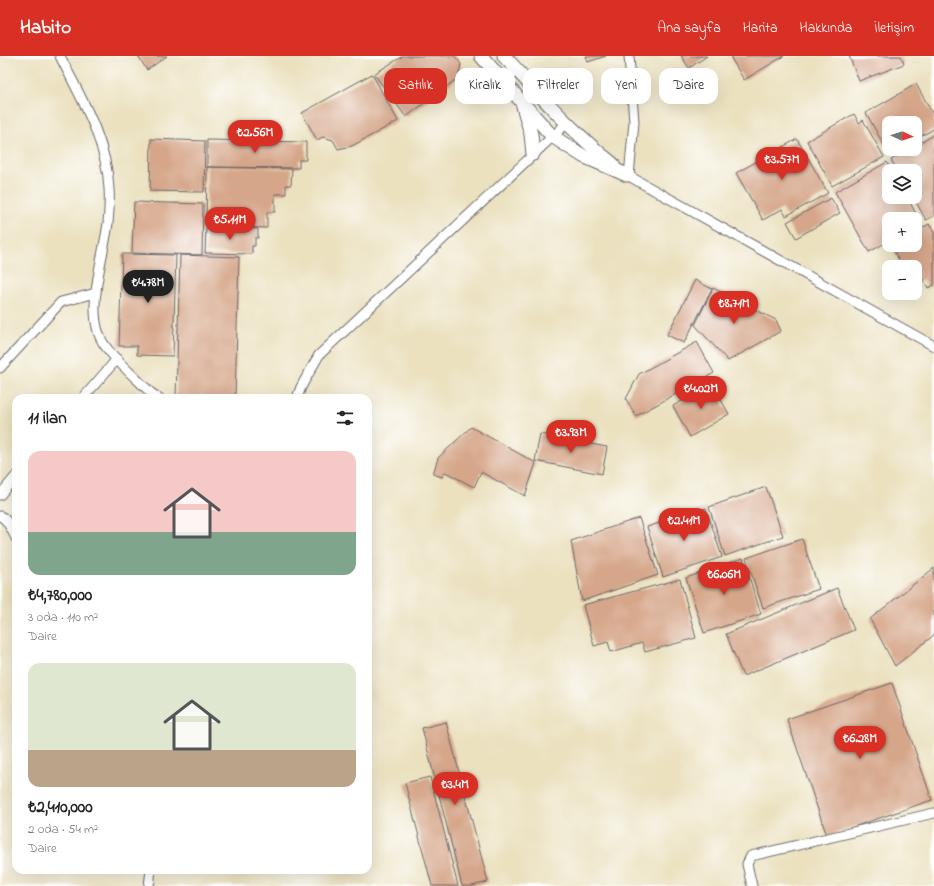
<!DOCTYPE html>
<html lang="tr">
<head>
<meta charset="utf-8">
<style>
	:root { --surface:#fff; --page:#f6f6f6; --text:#222; --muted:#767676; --accent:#d93025 }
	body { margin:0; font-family:"Indie Flower",sans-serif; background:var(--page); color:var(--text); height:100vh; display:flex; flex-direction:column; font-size:15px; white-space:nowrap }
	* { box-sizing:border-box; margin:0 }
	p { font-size:13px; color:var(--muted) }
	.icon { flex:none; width:22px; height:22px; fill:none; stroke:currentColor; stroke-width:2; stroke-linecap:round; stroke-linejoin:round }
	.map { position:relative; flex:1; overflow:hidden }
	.details { position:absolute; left:12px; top:338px; width:360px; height:480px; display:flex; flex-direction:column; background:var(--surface); border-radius:12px; box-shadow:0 4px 16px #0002 }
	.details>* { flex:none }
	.top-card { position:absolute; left:384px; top:12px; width:380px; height:36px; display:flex; gap:8px }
	.needle { width:26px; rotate:94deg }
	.fabs { position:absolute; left:882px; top:60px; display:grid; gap:8px }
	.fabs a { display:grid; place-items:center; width:40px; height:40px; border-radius:8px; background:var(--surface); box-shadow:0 4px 16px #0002; font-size:20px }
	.price { position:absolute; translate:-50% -34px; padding:0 9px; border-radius:14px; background:var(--accent); color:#fff; font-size:13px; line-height:26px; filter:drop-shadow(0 1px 2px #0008) }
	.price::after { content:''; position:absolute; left:50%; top:24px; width:12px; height:9px; margin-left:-6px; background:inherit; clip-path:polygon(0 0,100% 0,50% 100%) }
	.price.active { background:#222; color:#fff }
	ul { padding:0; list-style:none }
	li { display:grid; align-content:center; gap:8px; height:212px; padding:0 16px }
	li span { display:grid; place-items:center; height:124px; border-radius:12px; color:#555 }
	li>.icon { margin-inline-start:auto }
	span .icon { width:72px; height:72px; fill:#fffc; stroke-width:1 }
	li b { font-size:17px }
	h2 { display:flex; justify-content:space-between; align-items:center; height:48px; padding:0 16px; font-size:17px }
	.chip { padding:0 14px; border-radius:12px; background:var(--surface); box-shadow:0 4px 16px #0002; font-size:14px; line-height:36px }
	.chip.active { background:var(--accent); color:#fff }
	header { display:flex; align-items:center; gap:24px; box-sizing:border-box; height:56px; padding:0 20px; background:var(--accent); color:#fff }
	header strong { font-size:19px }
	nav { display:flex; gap:22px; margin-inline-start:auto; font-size:14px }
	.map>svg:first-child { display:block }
	.building { fill:#d5a689 }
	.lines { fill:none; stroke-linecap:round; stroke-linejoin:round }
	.street-casing { stroke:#686569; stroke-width:11 }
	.secondary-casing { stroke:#686569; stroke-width:15 }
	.street { stroke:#fff; stroke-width:9 }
	.secondary { stroke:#fff; stroke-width:13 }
</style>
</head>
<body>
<header>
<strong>Habito</strong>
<nav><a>Ana sayfa</a><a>Harita</a><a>Hakkında</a><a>İletişim</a></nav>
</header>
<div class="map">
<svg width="934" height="830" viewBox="0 0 934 830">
	<rect width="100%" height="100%" fill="#fff"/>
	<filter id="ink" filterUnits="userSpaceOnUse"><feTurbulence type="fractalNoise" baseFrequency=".025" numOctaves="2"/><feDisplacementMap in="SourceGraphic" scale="8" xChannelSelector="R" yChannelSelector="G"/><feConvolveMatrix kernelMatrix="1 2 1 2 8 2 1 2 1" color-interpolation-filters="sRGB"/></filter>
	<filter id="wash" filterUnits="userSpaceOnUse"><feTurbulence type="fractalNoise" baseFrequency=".012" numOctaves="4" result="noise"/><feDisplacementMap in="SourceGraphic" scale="16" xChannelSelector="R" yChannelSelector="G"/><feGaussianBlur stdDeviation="0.9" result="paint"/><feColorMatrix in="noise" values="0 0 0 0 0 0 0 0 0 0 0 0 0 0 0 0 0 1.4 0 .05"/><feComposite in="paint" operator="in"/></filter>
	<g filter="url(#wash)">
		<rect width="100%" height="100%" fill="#ebe1bf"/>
		<g id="blocks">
			<!-- building -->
			<g class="building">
				<path d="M 138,0 L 167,0 L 147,14 Z"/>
				<path d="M 403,0 L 455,0 L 461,8 L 458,22 L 406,61 L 374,18 Z"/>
				<path d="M 586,0 L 606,0 L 588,6 Z"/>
				<path d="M 681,0 L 707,0 L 689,12 Z"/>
				<path d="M 735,0 L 784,0 L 744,24 L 731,2 Z"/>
				<path d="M 849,0 L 901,0 L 904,8 L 859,25 Z"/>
				<path d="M 372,18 L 398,65 L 352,90 L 338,93 L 333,84 L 323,81 L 317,84 L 302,57 Z"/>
				<path d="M 916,28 L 934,60 L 934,73 L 915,83 L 915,67 L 889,67 L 889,93 L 898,93 L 889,98 L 866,57 Z"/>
				<path d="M 854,58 L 859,67 L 863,64 L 884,101 L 832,130 L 807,85 Z"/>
				<path d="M 934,79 L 934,160 L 926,164 L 913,141 L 915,141 L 915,115 L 898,115 L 891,104 L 910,93 L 915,93 L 915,90 Z"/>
				<path d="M 151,83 L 205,85 L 204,136 L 150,135 Z"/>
				<path d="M 797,83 L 828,137 L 786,160 L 782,153 L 763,164 L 736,117 Z"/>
				<path d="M 207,84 L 306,86 L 306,104 L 299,104 L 299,112 L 207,111 Z"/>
				<path d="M 887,106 L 892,115 L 889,115 L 889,141 L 907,141 L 921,167 L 915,171 L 915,163 L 889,163 L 889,185 L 869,196 L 835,136 Z"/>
				<path d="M 207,111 L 292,113 L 291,129 L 286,129 L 286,138 L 275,138 L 275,156 L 267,156 L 267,172 L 206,170 Z"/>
				<path d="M 831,142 L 840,157 L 796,182 L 787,166 Z"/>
				<path d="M 134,146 L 203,148 L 202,199 L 132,197 Z"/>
				<path d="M 929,168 L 934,176 L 934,229 L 928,232 L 923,223 L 915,228 L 915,211 L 903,211 L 891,190 L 915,189 L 915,176 Z"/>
				<path d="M 206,172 L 258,173 L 258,182 L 255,182 L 255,190 L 252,190 L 252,198 L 205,197 Z"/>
				<path d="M 122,198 L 176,199 L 173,300 L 137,299 L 137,290 L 119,290 Z"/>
				<path d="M 180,199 L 239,201 L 235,342 L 176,342 Z"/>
				<path d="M 695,224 L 712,233 L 684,287 L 667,279 Z"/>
				<path d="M 713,232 L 776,264 L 781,275 L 728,305 L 695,269 Z"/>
				<path d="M 697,286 L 714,317 L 636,360 L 626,343 L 639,318 Z"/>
				<path d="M 712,328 L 729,358 L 690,381 L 673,350 Z"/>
				<path d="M 471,371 L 536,407 L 525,440 L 481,416 L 474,431 L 445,416 L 442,421 L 433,418 L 438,402 Z"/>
				<path d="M 540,378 L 607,391 L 602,418 L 535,405 Z"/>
				<path d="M 766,431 L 783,480 L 725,500 L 709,451 Z"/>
				<path d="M 706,452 L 722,501 L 663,521 L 647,471 Z"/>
				<path d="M 639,462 L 658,519 L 582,545 L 571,485 Z"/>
				<path d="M 802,483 L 819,533 L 763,552 L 746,502 Z"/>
				<path d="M 743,502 L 761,558 L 704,577 L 686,522 Z"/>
				<path d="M 934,512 L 934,579 L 895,610 L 870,563 Z"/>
				<path d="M 680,523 L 696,582 L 645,596 L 642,587 L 611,596 L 608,586 L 594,590 L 583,549 Z"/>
				<path d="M 837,532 L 854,574 L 743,620 L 726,578 Z"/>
				<path d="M 892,627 L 932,744 L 827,780 L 787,663 Z"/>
				<path d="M 446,666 L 488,826 L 472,830 L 462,830 L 422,672 Z"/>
				<path d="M 430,721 L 458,830 L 432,830 L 405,727 Z"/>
			</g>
		</g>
	</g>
	<g filter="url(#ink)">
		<use href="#blocks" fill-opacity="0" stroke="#686569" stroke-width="1"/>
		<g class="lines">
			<defs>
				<g id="street">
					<path d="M 60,0 C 81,42 107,85 109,133 C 110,144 109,156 108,167 C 104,201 82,261 106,291 C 118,307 137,323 151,337 L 159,342"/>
					<path d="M 629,0 L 634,66 L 629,120"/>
					<path d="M 627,119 L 934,290"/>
					<path d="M 0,312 L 61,246 L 96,237"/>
					<path d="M 83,342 L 117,303"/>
					<path d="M 297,342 L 301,331 L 319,299 L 566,68"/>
					<path d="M 0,439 L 16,420"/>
					<path d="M 0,460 C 8,463 12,475 16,482"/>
					<path d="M 149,830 L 151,814"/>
					<path d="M 752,830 L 747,808 L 751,800 L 934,757"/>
				</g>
				<g id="secondary">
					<path d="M 481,0 L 552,80 L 583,100 L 627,119"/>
					<path d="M 504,0 C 539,38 572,76 613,108"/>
					<path d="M 523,50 L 531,78 L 533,98"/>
				</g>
			</defs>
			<!-- street casing -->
			<use href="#street" class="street-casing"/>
			<!-- secondary casing -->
			<use href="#secondary" class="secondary-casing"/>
			<!-- street -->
			<use href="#street" class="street"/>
			<!-- secondary -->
			<use href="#secondary" class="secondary"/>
		</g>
	</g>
</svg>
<div class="fabs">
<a><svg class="needle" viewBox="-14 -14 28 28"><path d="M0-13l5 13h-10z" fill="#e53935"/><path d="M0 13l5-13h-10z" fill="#767676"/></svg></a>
<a><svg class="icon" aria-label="layers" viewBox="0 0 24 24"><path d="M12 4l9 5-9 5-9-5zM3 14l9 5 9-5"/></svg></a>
<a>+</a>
<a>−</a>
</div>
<b class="price" style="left:255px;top:98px">₺2.56M</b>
<b class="price" style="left:782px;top:125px">₺3.57M</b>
<b class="price" style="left:230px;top:185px">₺5.11M</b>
<b class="price active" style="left:148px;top:248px">₺4.78M</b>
<b class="price" style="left:734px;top:269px">₺8.71M</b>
<b class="price" style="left:701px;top:354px">₺4.02M</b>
<b class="price" style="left:571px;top:398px">₺3.93M</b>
<b class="price" style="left:684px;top:486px">₺2.41M</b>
<b class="price" style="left:724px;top:540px">₺6.06M</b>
<b class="price" style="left:860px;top:704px">₺6.28M</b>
<b class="price" style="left:455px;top:750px">₺3.4M</b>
<div class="top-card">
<a class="chip active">Satılık</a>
<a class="chip">Kiralık</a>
<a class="chip">Filtreler</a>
<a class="chip">Yeni</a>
<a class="chip">Daire</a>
</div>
<section class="details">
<h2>11 ilan<svg class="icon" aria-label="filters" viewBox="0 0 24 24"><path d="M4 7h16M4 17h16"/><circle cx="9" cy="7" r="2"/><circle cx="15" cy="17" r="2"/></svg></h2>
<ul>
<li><span style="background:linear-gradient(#f6c9c9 65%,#7fa58c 0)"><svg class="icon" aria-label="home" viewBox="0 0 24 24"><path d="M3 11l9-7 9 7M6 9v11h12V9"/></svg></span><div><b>₺4,780,000</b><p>3 oda · 110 m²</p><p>Daire</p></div></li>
<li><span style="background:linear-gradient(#dfe7d0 70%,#b9a48a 0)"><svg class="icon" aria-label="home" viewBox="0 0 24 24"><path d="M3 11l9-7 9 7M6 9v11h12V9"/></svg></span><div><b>₺2,410,000</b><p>2 oda · 54 m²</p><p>Daire</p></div></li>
</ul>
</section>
</div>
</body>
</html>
